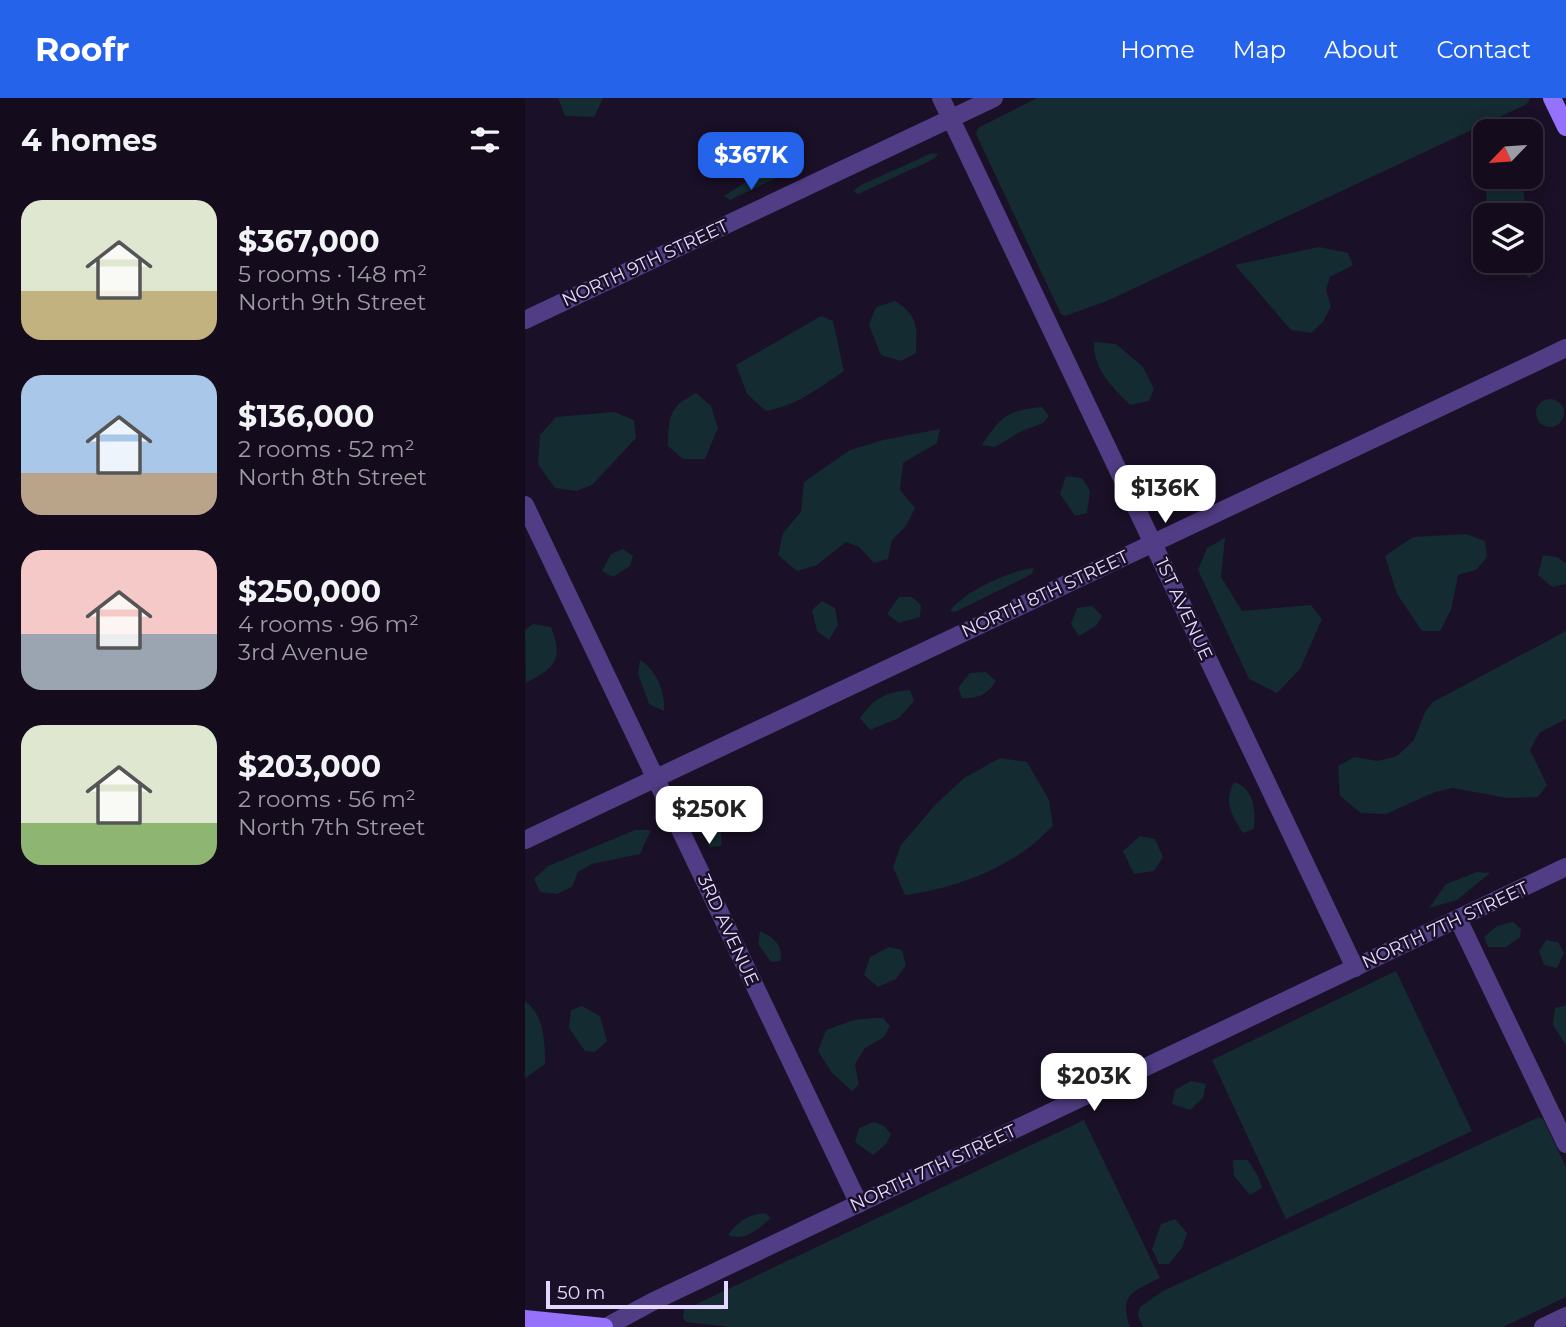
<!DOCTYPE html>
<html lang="en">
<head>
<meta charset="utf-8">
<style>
	:root { --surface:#140c1d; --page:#1d1526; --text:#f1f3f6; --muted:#9d9ba4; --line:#332c3b; --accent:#2563eb }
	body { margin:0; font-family:Montserrat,sans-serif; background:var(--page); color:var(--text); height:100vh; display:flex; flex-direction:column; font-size:26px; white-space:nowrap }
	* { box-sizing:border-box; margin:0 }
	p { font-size:23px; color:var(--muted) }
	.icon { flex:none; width:38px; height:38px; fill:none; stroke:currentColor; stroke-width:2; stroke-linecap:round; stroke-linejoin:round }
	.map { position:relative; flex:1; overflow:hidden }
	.side { display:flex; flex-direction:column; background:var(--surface); width:525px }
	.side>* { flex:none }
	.needle { width:46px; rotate:245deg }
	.controls { position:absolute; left:948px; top:21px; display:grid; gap:14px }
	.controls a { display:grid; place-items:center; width:70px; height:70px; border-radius:14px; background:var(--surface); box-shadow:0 4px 18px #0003,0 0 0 2px var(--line); font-size:35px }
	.scale { position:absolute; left:21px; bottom:18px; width:182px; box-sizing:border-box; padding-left:7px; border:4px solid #e5d8fe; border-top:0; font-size:19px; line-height:24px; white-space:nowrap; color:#e5d8fe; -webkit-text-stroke:5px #1a1027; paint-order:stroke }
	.price { position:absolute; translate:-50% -60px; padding:0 16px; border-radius:14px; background:#fff; color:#222; font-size:23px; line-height:46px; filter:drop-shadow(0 2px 4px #0008) }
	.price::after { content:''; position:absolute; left:50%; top:42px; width:21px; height:16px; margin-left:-10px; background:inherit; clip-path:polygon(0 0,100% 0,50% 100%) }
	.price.current { background:var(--accent); color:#fff }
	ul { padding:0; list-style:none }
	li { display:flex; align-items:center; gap:21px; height:175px; padding:0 21px }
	li span { display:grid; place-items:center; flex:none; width:196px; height:140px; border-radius:21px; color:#555 }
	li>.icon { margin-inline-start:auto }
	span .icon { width:84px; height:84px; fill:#fffc; stroke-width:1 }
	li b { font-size:30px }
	h2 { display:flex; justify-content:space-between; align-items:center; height:84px; padding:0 21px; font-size:30px }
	header { display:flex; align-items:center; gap:42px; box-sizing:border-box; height:98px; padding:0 35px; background:var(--accent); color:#fff }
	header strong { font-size:33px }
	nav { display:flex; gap:38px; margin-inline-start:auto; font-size:24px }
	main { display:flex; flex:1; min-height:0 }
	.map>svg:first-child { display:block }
	.green { fill:#142b31 }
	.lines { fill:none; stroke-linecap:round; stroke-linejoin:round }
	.street { stroke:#513d85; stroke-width:18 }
	.secondary { stroke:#9671fb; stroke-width:18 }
	.labels { text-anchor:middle; stroke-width:5; stroke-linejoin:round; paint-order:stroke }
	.street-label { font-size:18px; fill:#e5d8fe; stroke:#1a1027 }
</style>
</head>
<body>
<header>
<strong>Roofr</strong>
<nav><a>Home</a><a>Map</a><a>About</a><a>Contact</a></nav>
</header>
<main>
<section class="side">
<h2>4 homes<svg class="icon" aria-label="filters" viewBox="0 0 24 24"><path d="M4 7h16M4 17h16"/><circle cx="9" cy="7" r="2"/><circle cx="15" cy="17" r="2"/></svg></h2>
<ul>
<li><span style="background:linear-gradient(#dfe7d0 65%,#c2b280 0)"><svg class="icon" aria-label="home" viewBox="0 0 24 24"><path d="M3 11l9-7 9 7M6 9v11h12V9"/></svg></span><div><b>$367,000</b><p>5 rooms · 148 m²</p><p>North 9th Street</p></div></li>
<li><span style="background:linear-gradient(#a9c7e8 70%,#b9a48a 0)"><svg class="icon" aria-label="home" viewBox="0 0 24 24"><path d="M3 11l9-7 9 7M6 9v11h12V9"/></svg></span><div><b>$136,000</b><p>2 rooms · 52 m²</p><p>North 8th Street</p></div></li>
<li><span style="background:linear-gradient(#f6c9c9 60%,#9aa5b1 0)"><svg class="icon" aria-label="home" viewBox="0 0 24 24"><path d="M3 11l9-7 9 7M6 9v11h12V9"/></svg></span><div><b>$250,000</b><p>4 rooms · 96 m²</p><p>3rd Avenue</p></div></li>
<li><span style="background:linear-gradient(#dfe7d0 70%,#8fb573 0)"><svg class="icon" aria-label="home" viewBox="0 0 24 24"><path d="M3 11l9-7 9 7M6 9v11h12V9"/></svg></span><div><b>$203,000</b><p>2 rooms · 56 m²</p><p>North 7th Street</p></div></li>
</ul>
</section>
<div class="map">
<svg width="1041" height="1229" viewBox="0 0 1041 1229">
	<rect width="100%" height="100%" fill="#1a1027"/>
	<!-- green -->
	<g class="green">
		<path d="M 33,0 L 78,0 L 69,19 L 40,18 Z"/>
		<path d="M 512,0 L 1005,0 L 1002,6 L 582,203 L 540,218 L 536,216 L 451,36 L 453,30 Z"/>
		<path d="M 407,55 L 413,56 L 409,61 L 333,96 L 328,93 L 338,86 Z"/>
		<path d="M 270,65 L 274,69 L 205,102 L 199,98 L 221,84 Z"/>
		<path d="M 997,79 L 1001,117 L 966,117 L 962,108 L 961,91 L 976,80 Z"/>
		<path d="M 1006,137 L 1013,158 L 1005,181 L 988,163 L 1006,163 Z"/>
		<path d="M 794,149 L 823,155 L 828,167 L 805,179 L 801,192 L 806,208 L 798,224 L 786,235 L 766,232 L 710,167 Z"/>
		<path d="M 370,203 C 394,218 392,229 391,255 L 376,263 L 356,257 L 344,227 L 351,209 Z"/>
		<path d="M 296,218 L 308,223 L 319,273 C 294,290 271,308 241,313 L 222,296 L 211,267 Z"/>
		<path d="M 569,244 L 591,246 L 618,269 L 629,291 L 624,303 L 605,307 C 587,289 568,271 569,244 Z"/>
		<path d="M 171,295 L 186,308 L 193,330 L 180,361 L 158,361 L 143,348 C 144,319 143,309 171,295 Z"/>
		<circle cx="1025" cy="315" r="14"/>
		<path d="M 517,309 L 524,318 L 518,325 L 497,333 L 470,349 L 457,347 C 475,319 483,312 517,309 Z"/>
		<path d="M 89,314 L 109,322 L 111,340 L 67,387 L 51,393 L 30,390 L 13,366 L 15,337 L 31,319 Z"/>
		<path d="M 415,331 L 412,345 L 378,365 L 375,392 L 390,410 L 381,428 L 367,442 L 363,461 L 349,465 L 334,449 L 321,444 L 292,467 L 272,473 L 253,457 L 258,435 L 276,414 L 279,384 L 325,352 L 358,342 Z"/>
		<path d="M 673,373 L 678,387 L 663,401 L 648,407 L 640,395 L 653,380 Z"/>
		<path d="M 541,378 L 557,380 L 565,393 L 562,415 L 550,418 L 535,396 Z"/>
		<path d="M 941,436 L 960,443 L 962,459 L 951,472 L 933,477 L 926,512 L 915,533 L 897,533 L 872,496 L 860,458 L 888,439 Z"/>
		<path d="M 700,440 L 696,479 L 717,513 L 786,507 L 797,521 L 775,571 L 752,595 L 724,581 L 673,472 L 682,450 Z"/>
		<path d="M 98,451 L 108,458 L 105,468 L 88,479 L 77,473 L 86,456 Z"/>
		<path d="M 1018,457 L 1032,459 L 1041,465 L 1041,486 L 1027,489 L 1013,477 Z"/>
		<path d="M 509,470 L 507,476 L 430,514 L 425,513 C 438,494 486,472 509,470 Z"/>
		<path d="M 374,499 L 387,499 L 396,507 L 395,519 L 374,525 L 362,516 Z"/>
		<path d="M 297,503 L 310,510 L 313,527 L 304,542 L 292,533 L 287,512 Z"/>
		<path d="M 567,508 L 577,518 L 571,528 L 554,538 L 546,526 L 552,510 Z"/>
		<path d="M 8,526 L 26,529 C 39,563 30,569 1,585 L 0,532 Z"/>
		<path d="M 1041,533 L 1041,621 L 1014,635 L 1005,652 L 1022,687 L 1013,699 L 982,700 L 928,690 L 910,694 L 861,716 L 836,715 L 815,698 L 813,668 L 829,659 L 853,663 L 872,658 L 889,642 L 900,614 L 908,604 Z"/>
		<path d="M 115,562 C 132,573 140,593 139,613 L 124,606 L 113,576 Z"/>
		<path d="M 461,574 L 471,583 C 463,597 451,601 437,600 L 433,590 L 445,575 Z"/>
		<path d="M 385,592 L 389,603 L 374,620 L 345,632 L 335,620 C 349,600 361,594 385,592 Z"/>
		<path d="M 475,660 L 502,664 L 524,702 L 528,728 C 519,736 510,746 499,753 C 465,777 421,792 380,797 L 368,769 L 376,747 L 410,707 L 439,680 Z"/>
		<path d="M 709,684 C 729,689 731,714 729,731 L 718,735 C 707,717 698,705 709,684 Z"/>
		<path d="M 181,719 C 195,727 198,732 196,748 L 185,749 L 173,728 Z"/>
		<path d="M 110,732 L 126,732 L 115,756 L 67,766 L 53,774 L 47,789 L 32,796 L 15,794 L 9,781 L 23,768 Z"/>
		<path d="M 615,738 L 630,741 L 638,759 L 629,773 L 609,776 L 598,753 Z"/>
		<path d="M 952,774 L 965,775 L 932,802 L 904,810 L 921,786 Z"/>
		<path d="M 988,824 L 996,831 L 995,839 L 981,849 L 963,849 L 959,839 L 972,828 Z"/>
		<path d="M 235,833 C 247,838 260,848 255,863 L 246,864 L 233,846 Z"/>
		<path d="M 1021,842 L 1033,844 L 1039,855 L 1032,870 L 1019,867 L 1014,853 Z"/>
		<path d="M 364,849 L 377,852 L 381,867 L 371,881 L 353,889 L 339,877 L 345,859 Z"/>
		<path d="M 871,873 L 947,1033 L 761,1121 L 687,962 Z"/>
		<path d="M 0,903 C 19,917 20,943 20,966 L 0,980 Z"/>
		<path d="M 1041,907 L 1041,947 L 1028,927 L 1030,910 Z"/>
		<path d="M 57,908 L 75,918 L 82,943 L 70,954 L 60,953 L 44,930 L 46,912 Z"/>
		<path d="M 348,920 L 358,920 L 365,928 L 359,939 L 340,950 L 330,966 L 334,986 L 327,993 L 307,975 L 293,953 L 301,932 L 329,922 Z"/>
		<path d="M 666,983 L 681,986 L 678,1000 L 665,1012 L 647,1006 L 650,992 Z"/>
		<path d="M 1014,1019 L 1018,1021 L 1041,1069 L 1041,1199 L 978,1229 L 618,1229 L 613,1217 L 615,1209 L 638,1193 Z"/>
		<path d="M 559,1022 L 635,1180 C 609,1193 593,1196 605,1229 L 204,1229 L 161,1224 L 158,1220 L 159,1212 Z"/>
		<path d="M 349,1024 L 359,1028 L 366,1036 L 361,1046 L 348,1057 L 330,1044 L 334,1030 Z"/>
		<path d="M 708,1062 L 723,1062 L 734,1080 L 737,1090 L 725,1097 L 709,1078 Z"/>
		<path d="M 240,1115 L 246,1120 C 233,1131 221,1144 203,1137 C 214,1123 222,1117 240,1115 Z"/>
		<path d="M 650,1121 L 662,1135 L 657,1150 L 644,1166 L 634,1166 L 627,1151 L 636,1126 Z"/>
	</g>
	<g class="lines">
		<!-- street -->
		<g class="street">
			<path d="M 416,0 L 830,870"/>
			<path d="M 0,222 L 469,0"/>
			<path d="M 0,407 L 334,1106"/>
			<path d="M 0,742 L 1041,250"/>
			<path d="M 933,821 L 1041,1046"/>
			<path d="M 81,1229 L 127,1204 L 1041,769"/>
			<path d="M 1018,1229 L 1041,1218"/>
		</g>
		<!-- secondary -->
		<g class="secondary">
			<path d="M 1027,0 L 1041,29"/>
			<path d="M 0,1221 L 79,1229"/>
		</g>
	</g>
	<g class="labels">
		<!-- street labels -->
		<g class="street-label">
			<text transform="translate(120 165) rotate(-25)" y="6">NORTH 9TH STREET</text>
			<text transform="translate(520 496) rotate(-25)" y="6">NORTH 8TH STREET</text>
			<text transform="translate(659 511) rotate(65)" y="6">1ST AVENUE</text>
			<text transform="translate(920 827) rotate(-25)" y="6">NORTH 7TH STREET</text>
			<text transform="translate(203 832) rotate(65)" y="6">3RD AVENUE</text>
			<text transform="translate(408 1070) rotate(-25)" y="6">NORTH 7TH STREET</text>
		</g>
	</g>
</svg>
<div class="controls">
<a><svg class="needle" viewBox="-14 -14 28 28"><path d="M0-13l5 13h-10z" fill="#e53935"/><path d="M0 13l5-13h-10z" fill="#9d9ba4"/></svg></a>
<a><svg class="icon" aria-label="layers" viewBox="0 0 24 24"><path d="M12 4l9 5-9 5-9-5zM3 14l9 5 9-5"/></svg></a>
</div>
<div class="scale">50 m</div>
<b class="price current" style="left:226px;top:94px">$367K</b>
<b class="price" style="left:640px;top:427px">$136K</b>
<b class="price" style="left:184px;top:748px">$250K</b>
<b class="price" style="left:569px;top:1015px">$203K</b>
</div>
</main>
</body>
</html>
